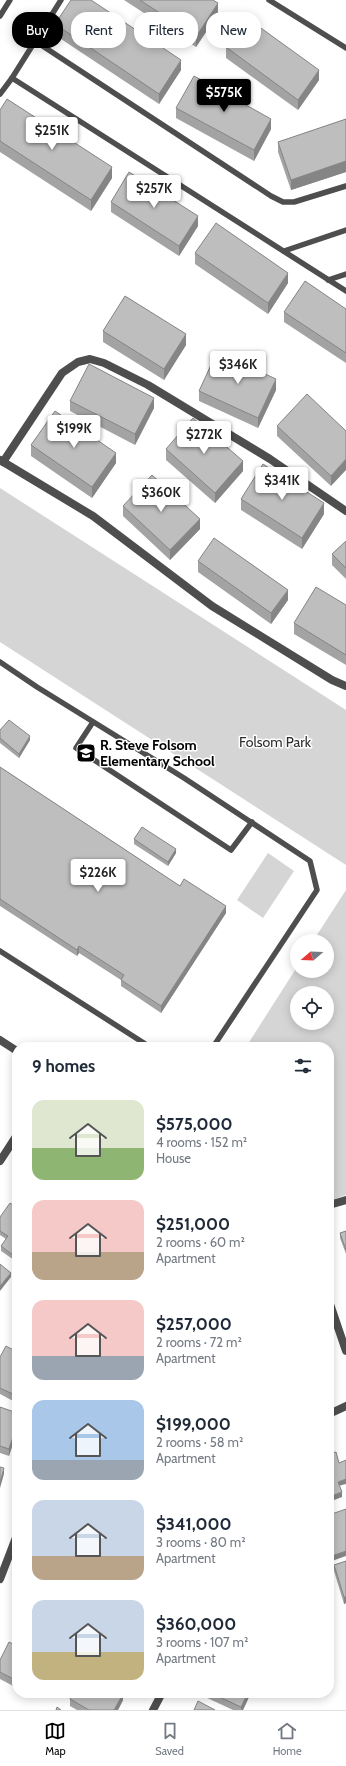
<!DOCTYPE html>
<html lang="en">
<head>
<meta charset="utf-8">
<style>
	:root { --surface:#fff; --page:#f2f2f3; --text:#1f2937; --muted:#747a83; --line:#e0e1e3; --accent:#000 }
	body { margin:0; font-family:Cabin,sans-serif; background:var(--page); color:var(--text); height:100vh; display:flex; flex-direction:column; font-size:15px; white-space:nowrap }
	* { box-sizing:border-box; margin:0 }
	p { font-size:13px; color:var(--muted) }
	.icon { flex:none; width:22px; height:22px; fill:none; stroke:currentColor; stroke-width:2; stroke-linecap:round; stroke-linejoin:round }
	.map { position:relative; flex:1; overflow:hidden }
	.details { position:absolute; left:12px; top:1042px; width:322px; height:656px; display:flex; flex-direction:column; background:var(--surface); border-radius:16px; box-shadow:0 2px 10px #0003 }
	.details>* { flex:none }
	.hud { position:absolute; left:12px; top:12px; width:322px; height:36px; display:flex; gap:8px }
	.needle { width:26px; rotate:251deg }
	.tools { position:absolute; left:290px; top:934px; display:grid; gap:8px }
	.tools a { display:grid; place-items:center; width:44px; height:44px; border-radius:50%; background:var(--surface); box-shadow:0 2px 10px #0003; font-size:20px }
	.price { position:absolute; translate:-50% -34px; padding:0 9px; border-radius:4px; background:#fff; color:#222; font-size:13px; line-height:26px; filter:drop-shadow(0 1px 2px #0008) }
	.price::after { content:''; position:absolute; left:50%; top:24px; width:12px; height:9px; margin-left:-6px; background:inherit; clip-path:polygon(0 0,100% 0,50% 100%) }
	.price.on { background:var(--accent); color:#fff }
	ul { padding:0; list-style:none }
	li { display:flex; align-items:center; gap:12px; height:100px; padding:0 20px }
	li span { display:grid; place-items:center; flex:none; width:112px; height:80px; border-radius:12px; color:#555 }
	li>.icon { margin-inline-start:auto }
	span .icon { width:48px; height:48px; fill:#fffc; stroke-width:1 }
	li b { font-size:17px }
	h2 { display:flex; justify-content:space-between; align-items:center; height:48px; padding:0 20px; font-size:17px }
	.tag { padding:0 14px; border-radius:16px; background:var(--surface); box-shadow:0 2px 10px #0003; font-size:14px; line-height:36px }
	.tag.on { background:var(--accent); color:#fff }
	.menu { display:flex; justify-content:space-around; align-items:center; height:56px; border-top:1px solid var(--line); background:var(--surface); font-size:11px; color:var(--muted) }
	.menu a { display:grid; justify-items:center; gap:2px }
	.menu .on { color:var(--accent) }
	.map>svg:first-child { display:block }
	.green { fill:#d5d5d5; fill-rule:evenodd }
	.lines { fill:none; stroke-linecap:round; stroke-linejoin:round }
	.service { stroke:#4e4e4e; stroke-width:5.5 }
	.minor { stroke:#4e4e4e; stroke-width:8 }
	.wall { fill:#a3a3a3 }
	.shaded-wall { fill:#858585 }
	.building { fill:#bebebe; stroke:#858585 }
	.labels { text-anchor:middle; stroke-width:3; stroke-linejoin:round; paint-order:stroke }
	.park-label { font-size:14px; fill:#2c2c2c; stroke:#fff }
	.poi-label { font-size:14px; font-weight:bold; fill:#000; stroke:#fff; text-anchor:start }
</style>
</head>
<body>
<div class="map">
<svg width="346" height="1710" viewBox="0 0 346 1710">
	<rect width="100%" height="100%" fill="#fff"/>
	<!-- green -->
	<g class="green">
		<path d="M 0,488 L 346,710 L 346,865 L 0,642 Z"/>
		<path d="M 268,853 L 294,871 L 263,918 L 237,900 Z"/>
		<path d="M 346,890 L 346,1195 L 329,1201 L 329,1047 L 246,1047 L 297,967 L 297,971 L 327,971 L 327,941 L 313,941 ZM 297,993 L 327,993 L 327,1023 L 297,1023 Z"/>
	</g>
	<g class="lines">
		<!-- service -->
		<g class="service">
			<path d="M 269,0 L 346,48"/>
			<path d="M 0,16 L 10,0"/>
			<path d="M 35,41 L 271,196 L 283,202 L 294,202 L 346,186"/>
			<path d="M 12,78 L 61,0"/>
			<path d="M 0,94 L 12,78 L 346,291"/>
			<path d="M 284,251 L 346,230"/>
			<path d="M 328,280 L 346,274"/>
			<path d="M 0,662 L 37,687 L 184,778 L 310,861 L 317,890 L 213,1047"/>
			<path d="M 93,722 L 76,748 L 231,850 L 252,822"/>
			<path d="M 0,951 L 150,1047"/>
		</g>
		<!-- minor -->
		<g class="minor">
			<path d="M 0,460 L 93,516 L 212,606 L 332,680 L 346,686"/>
			<path d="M 3,462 L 62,373 L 78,362 L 90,359 L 104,363 L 148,385 L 270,459 L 346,511"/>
			<path d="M 0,1040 L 17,1051"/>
			<path d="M 0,1161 L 17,1135"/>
			<path d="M 329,1205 L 346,1200"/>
			<path d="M 329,1301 L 346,1351"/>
			<path d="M 329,1414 L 346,1406"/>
			<path d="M 0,1579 L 17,1535"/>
			<path d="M 153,1710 L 162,1693"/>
		</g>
	</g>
	<!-- wall -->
	<g class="wall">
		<path d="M 124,0 L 213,0 L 218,14 L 196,47 Z"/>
		<path d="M 55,24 L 181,70 L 159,104 L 55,35 Z"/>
		<path d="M 226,47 L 319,80 L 298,110 L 226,58 Z"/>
		<path d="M 176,108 L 271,129 L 254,161 L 176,118 Z"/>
		<path d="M 0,110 L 112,178 L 91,211 L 0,152 Z"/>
		<path d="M 346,119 L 346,172 L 291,190 L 278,152 L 278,142 Z"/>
		<path d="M 111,202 L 198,226 L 179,256 L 111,212 Z"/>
		<path d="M 195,253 L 288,283 L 268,314 L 195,264 Z"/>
		<path d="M 346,309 L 346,363 L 284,322 L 284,312 Z"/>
		<path d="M 103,331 L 186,345 L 164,380 L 103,342 Z"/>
		<path d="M 276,390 L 258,428 L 199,401 L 199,391 Z"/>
		<path d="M 70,401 L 154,408 L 135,445 L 70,411 Z"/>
		<path d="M 277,426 L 346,431 L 331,486 L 277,436 Z"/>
		<path d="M 31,445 L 116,463 L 92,498 L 31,456 Z"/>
		<path d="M 166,449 L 243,471 L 215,503 L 166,460 Z"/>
		<path d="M 241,499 L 324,514 L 302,549 L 241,510 Z"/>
		<path d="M 123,506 L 200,529 L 170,560 L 123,516 Z"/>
		<path d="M 346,541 L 346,579 L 332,565 L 332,554 Z"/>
		<path d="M 198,561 L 288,600 L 271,624 L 198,572 Z"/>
		<path d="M 346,605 L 346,665 L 294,634 L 294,623 Z"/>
		<path d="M 0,730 L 30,740 L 19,758 L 0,743 Z"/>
		<path d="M 0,767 L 180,886 L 226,913 L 161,1013 L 121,986 L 121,980 L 79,953 L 77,956 L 0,906 Z"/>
		<path d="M 134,839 L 176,853 L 168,866 L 134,844 Z"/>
		<path d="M 17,1183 L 17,1192 L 16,1191 L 16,1185 Z"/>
		<path d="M 17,1208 L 17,1262 L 1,1251 L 1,1246 L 6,1239 L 0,1235 L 0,1217 Z"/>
		<path d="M 346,1231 L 346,1254 L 340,1238 L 340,1233 Z"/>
		<path d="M 17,1352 L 17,1403 L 0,1394 L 0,1357 Z"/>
		<path d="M 0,1407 L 17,1413 L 17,1431 L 9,1456 L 0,1453 Z"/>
		<path d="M 346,1561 L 346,1603 L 344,1604 L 334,1571 L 334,1565 Z"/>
		<path d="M 17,1609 L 17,1625 L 13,1622 L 13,1616 Z"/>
		<path d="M 17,1646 L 17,1688 L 0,1679 L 0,1660 Z"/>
		<path d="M 203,1693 L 249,1693 L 249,1697 L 243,1710 L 233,1710 L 203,1696 Z"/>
		<path d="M 70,1699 L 123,1700 L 118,1710 L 77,1710 L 70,1706 Z"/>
	</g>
	<!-- shaded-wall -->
	<g class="shaded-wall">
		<path d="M 218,3 L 218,14 L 196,47 L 196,37 Z"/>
		<path d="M 181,60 L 181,70 L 159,104 L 159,94 Z"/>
		<path d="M 319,70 L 319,80 L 298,110 L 298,100 Z"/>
		<path d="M 271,119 L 271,129 L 254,161 L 254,150 Z"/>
		<path d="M 346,161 L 346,172 L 291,190 L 291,180 Z"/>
		<path d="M 112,167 L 112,178 L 91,211 L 91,200 Z"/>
		<path d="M 198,216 L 198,226 L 179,256 L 179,246 Z"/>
		<path d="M 288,273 L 288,283 L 268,314 L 268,303 Z"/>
		<path d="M 186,334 L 186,345 L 164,380 L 164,369 Z"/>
		<path d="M 276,379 L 276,390 L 258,428 L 258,418 Z"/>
		<path d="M 154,398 L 154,408 L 135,445 L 135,434 Z"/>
		<path d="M 116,453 L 116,463 L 92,498 L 92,487 Z"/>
		<path d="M 346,459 L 346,470 L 331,486 L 331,476 Z"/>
		<path d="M 243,461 L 243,471 L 215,503 L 215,493 Z"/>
		<path d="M 324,503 L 324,514 L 302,549 L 302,538 Z"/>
		<path d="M 200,519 L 200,529 L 170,560 L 170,550 Z"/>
		<path d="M 288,590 L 288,600 L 271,624 L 271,613 Z"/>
		<path d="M 30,736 L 30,740 L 19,758 L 19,754 Z"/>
		<path d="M 176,849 L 176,853 L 168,866 L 168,862 Z"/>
		<path d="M 226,906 L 226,913 L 161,1013 L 161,1006 Z"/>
		<path d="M 79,946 L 79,953 L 77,956 L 77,950 Z"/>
		<path d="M 11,1273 L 11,1277 L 0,1291 L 0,1286 Z"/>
		<path d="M 17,1425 L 17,1431 L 9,1456 L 9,1449 Z"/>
		<path d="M 4,1468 L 4,1474 L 0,1488 L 0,1482 Z"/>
		<path d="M 346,1479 L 346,1484 L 338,1486 L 338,1482 Z"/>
		<path d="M 342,1492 L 342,1497 L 329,1502 L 329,1497 Z"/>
		<path d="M 346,1551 L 346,1556 L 329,1562 L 329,1557 Z"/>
		<path d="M 344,1597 L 346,1597 L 346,1603 L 344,1604 Z"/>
		<path d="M 248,1693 L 249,1693 L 249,1697 L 243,1710 L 241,1710 L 241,1707 Z"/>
		<path d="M 123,1694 L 123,1700 L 118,1710 L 114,1710 Z"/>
	</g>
	<!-- building -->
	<g class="building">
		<path d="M 71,0 L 91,0 L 181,60 L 159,94 L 55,24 Z"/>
		<path d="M 140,0 L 213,0 L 218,3 L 196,37 Z"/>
		<path d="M 247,18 L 319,70 L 298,100 L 226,47 Z"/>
		<path d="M 194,76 L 271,119 L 254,150 L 176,108 Z"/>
		<path d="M 7,99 L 112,167 L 91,200 L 0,141 L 0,110 Z"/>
		<path d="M 346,119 L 346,161 L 291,180 L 278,142 Z"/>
		<path d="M 129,172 L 198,216 L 179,246 L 111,202 Z"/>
		<path d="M 216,223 L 288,273 L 268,303 L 195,253 Z"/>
		<path d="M 305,281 L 346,309 L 346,353 L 284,312 Z"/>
		<path d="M 125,296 L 186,334 L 164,369 L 103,331 Z"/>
		<path d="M 217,352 L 276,379 L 258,418 L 199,391 Z"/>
		<path d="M 89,364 L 154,398 L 135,434 L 70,401 Z"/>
		<path d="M 307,394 L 346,431 L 346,459 L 331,476 L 277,426 Z"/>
		<path d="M 55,411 L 116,453 L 92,487 L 31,445 Z"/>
		<path d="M 193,418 L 243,461 L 215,493 L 166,449 Z"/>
		<path d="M 263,464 L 324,503 L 302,538 L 241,499 Z"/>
		<path d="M 152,475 L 200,519 L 170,550 L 123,506 Z"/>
		<path d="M 214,538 L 288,590 L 271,613 L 198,561 Z"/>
		<path d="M 346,541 L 346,568 L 332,554 Z"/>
		<path d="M 316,587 L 346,605 L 346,655 L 294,623 Z"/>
		<path d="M 9,720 L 30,736 L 19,754 L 0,738 L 0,730 Z"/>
		<path d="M 0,767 L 180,886 L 184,879 L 226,906 L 161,1006 L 121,980 L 124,975 L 79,946 L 77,950 L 0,899 Z"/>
		<path d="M 142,827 L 176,849 L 168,862 L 134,839 Z"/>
		<path d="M 10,1203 L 17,1208 L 17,1258 L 1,1246 L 8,1236 L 0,1231 L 0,1217 Z"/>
		<path d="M 346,1231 L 346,1250 L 340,1233 Z"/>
		<path d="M 0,1264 L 11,1273 L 0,1286 Z"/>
		<path d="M 6,1346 L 17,1352 L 17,1396 L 0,1388 L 0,1357 Z"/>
		<path d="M 0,1407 L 17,1413 L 17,1425 L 9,1449 L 0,1446 Z"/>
		<path d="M 336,1452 L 339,1463 L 346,1460 L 346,1479 L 338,1482 L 342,1492 L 329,1497 L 329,1454 Z"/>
		<path d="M 0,1467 L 4,1468 L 0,1482 Z"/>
		<path d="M 346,1509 L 346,1551 L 329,1557 L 329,1515 Z"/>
		<path d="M 346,1561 L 346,1597 L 344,1597 L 334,1565 Z"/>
		<path d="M 17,1609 L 17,1618 L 13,1616 Z"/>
		<path d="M 9,1642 L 17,1646 L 17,1681 L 0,1672 L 0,1660 Z"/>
		<path d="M 73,1693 L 122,1693 L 123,1694 L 114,1710 L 89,1710 L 70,1699 Z"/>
		<path d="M 211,1693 L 248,1693 L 241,1707 Z"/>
		<path d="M 198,1701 L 215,1710 L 194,1710 Z"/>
		<path d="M 57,1707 L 61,1710 L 56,1710 Z"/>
	</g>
	<!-- icons -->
	<defs>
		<symbol id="school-square" viewBox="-11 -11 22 22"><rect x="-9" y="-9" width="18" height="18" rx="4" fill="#000" stroke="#fff"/><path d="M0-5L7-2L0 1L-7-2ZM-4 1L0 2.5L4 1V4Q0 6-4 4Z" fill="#fff"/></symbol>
	</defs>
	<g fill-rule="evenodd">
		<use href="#school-square" x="75" y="742" width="22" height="22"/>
	</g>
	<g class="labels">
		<!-- park labels -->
		<g class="park-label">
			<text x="275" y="747">Folsom Park</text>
		</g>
		<!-- poi labels -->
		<g class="poi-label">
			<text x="100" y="750">R. Steve Folsom<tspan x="100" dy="16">Elementary School</tspan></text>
		</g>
	</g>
</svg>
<div class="tools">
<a><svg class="needle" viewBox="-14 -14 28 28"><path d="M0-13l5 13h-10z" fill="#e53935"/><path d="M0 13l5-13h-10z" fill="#747a83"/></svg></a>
<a><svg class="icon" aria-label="locate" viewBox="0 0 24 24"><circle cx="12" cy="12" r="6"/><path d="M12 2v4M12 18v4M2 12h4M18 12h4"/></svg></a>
</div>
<b class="price on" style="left:224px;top:113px">$575K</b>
<b class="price" style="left:52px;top:151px">$251K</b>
<b class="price" style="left:154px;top:209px">$257K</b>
<b class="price" style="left:238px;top:385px">$346K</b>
<b class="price" style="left:74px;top:449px">$199K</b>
<b class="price" style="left:204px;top:455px">$272K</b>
<b class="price" style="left:282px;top:501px">$341K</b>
<b class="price" style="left:161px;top:513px">$360K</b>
<b class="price" style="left:98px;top:893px">$226K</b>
<div class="hud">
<a class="tag on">Buy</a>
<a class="tag">Rent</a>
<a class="tag">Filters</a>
<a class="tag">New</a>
</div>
<section class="details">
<h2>9 homes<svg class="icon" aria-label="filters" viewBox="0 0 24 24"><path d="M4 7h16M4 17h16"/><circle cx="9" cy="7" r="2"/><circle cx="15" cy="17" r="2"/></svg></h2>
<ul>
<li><span style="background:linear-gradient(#dfe7d0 60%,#8fb573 0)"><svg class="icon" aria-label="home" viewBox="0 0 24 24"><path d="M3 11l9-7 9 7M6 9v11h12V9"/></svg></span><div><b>$575,000</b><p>4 rooms · 152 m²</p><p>House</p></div></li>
<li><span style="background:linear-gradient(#f6c9c9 65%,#b9a48a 0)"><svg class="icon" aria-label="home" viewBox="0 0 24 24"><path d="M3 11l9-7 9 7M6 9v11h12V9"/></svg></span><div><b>$251,000</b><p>2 rooms · 60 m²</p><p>Apartment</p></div></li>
<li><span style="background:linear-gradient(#f6c9c9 70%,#9aa5b1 0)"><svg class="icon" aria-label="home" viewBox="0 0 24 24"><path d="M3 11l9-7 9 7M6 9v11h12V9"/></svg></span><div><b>$257,000</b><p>2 rooms · 72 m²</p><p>Apartment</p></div></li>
<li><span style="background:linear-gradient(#a9c7e8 75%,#9aa5b1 0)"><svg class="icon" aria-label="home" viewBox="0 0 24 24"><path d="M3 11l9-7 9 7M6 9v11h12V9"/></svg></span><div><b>$199,000</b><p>2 rooms · 58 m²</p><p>Apartment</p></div></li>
<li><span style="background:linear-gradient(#c9d6e8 70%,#b9a48a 0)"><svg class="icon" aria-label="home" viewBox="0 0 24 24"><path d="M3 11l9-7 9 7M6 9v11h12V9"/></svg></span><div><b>$341,000</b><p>3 rooms · 80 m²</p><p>Apartment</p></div></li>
<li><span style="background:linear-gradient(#c9d6e8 65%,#c2b280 0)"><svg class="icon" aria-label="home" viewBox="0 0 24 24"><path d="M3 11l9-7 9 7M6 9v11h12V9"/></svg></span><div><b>$360,000</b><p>3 rooms · 107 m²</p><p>Apartment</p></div></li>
</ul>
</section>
</div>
<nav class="menu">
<a class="on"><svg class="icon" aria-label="map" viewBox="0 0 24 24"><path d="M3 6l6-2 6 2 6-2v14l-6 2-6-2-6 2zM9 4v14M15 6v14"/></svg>Map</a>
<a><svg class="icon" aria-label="saved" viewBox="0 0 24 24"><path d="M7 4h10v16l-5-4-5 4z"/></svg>Saved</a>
<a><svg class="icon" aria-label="home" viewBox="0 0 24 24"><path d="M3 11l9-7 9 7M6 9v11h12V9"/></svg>Home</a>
</nav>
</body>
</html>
